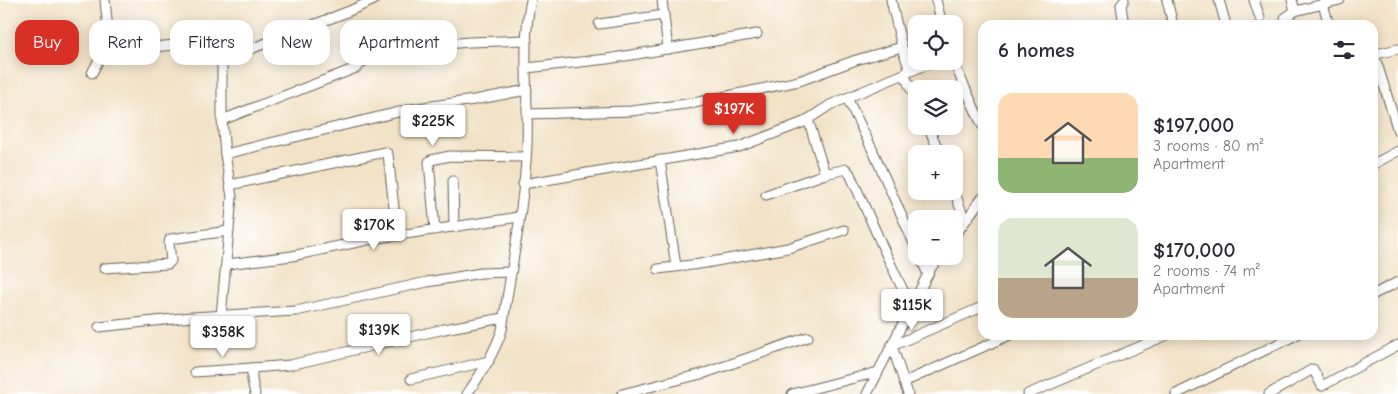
<!DOCTYPE html>
<html lang="en">
<head>
<meta charset="utf-8">
<style>
	:root { --surface:#fff; --page:#f2f2f3; --text:#2b2b33; --muted:#7c7c81; --accent:#d93025 }
	body { margin:0; font-family:"Comic Neue",sans-serif; background:var(--page); color:var(--text); height:100vh; display:flex; flex-direction:column; font-size:19px; white-space:nowrap }
	* { box-sizing:border-box; margin:0 }
	p { font-size:16px; color:var(--muted) }
	.icon { flex:none; width:28px; height:28px; fill:none; stroke:currentColor; stroke-width:2; stroke-linecap:round; stroke-linejoin:round }
	.map { position:relative; flex:1; overflow:hidden }
	.panel { position:absolute; left:978px; top:20px; width:400px; height:320px; display:flex; flex-direction:column; background:var(--surface); border-radius:15px; box-shadow:0 2px 12px #0003 }
	.panel>* { flex:none }
	.top-card { position:absolute; left:15px; top:20px; width:475px; height:45px; display:flex; gap:10px }
	.buttons { position:absolute; left:908px; top:15px; display:grid; gap:10px }
	.buttons a { display:grid; place-items:center; width:55px; height:55px; border-radius:10px; background:var(--surface); box-shadow:0 2px 12px #0003; font-size:25px }
	.price { position:absolute; translate:-50% -42px; padding:0 11px; border-radius:5px; background:#fff; color:#222; font-size:16px; line-height:32px; filter:drop-shadow(0 1px 2px #0008) }
	.price::after { content:''; position:absolute; left:50%; top:30px; width:15px; height:11px; margin-left:-8px; background:inherit; clip-path:polygon(0 0,100% 0,50% 100%) }
	.price.on { background:var(--accent); color:#fff }
	ul { padding:0; list-style:none }
	li { display:flex; align-items:center; gap:15px; height:125px; padding:0 20px }
	li span { display:grid; place-items:center; flex:none; width:140px; height:100px; border-radius:15px; color:#555 }
	li>.icon { margin-inline-start:auto }
	span .icon { width:60px; height:60px; fill:#fffc; stroke-width:1 }
	li b { font-size:21px }
	h2 { display:flex; justify-content:space-between; align-items:center; height:60px; padding:0 20px; font-size:21px }
	.tag { padding:0 18px; border-radius:15px; background:var(--surface); box-shadow:0 2px 12px #0003; font-size:18px; line-height:45px }
	.tag.on { background:var(--accent); color:#fff }
	.map>svg:first-child { display:block }
	.lines { fill:none; stroke-linecap:round; stroke-linejoin:round }
	.minor-casing { stroke:#676158; stroke-width:11 }
	.minor { stroke:#fff; stroke-width:9 }
</style>
</head>
<body>
<div class="map">
<svg width="1398" height="394" viewBox="0 0 1398 394">
	<rect width="100%" height="100%" fill="#fff"/>
	<filter id="ink" filterUnits="userSpaceOnUse"><feTurbulence type="fractalNoise" baseFrequency=".02" numOctaves="2"/><feDisplacementMap in="SourceGraphic" scale="10" xChannelSelector="R" yChannelSelector="G"/><feConvolveMatrix kernelMatrix="1 2 1 2 8 2 1 2 1" color-interpolation-filters="sRGB"/></filter>
	<filter id="wash" filterUnits="userSpaceOnUse"><feTurbulence type="fractalNoise" baseFrequency=".0096" numOctaves="4" result="noise"/><feDisplacementMap in="SourceGraphic" scale="20" xChannelSelector="R" yChannelSelector="G"/><feGaussianBlur stdDeviation="1.12" result="paint"/><feColorMatrix in="noise" values="0 0 0 0 0 0 0 0 0 0 0 0 0 0 0 0 0 1.4 0 .05"/><feComposite in="paint" operator="in"/></filter>
	<g filter="url(#wash)">
		<rect width="100%" height="100%" fill="#f2e2c6"/>
	</g>
	<g filter="url(#ink)">
		<g class="lines">
			<defs>
				<g id="minor">
					<path d="M 105,0 L 108,30 L 108,51"/>
					<path d="M 662,0 L 668,49"/>
					<path d="M 891,0 L 902,47 L 910,71"/>
					<path d="M 936,0 L 942,24"/>
					<path d="M 1167,0 L 1173,25"/>
					<path d="M 1219,0 L 1226,25"/>
					<path d="M 1254,0 L 1260,18"/>
					<path d="M 1292,0 L 1295,11"/>
					<path d="M 1323,4 L 1329,25"/>
					<path d="M 599,24 L 664,15"/>
					<path d="M 1124,25 L 1121,5 L 1124,0"/>
					<path d="M 1287,25 L 1285,18 L 1295,11 L 1340,0"/>
					<path d="M 1398,49 L 1376,54 L 1375,57 L 1398,131"/>
					<path d="M 222,60 L 347,12 L 374,0"/>
					<path d="M 953,61 L 982,125"/>
					<path d="M 527,68 L 607,59 L 757,34"/>
					<path d="M 92,73 L 101,56 L 108,51 L 220,41 L 222,60 L 222,120 L 225,154 L 232,197 L 221,316"/>
					<path d="M 904,74 L 916,100"/>
					<path d="M 847,98 L 873,151 L 916,248"/>
					<path d="M 528,114 L 631,111 L 694,103 L 799,81 L 856,60 L 902,47"/>
					<path d="M 808,119 L 825,174"/>
					<path d="M 222,120 L 356,68 L 371,55 L 381,50 L 469,42 L 527,40"/>
					<path d="M 928,126 L 940,154"/>
					<path d="M 225,154 L 411,109 L 474,100 L 527,90"/>
					<path d="M 660,160 L 676,266"/>
					<path d="M 1372,165 L 1398,151"/>
					<path d="M 453,181 L 454,227"/>
					<path d="M 523,184 L 739,147 L 804,122 L 830,105 L 935,61"/>
					<path d="M 230,185 L 385,152 L 388,154 L 397,235"/>
					<path d="M 954,190 L 965,221"/>
					<path d="M 766,195 L 825,174 L 846,169 L 850,174 L 885,252 L 911,307"/>
					<path d="M 435,230 L 429,162 L 431,160 L 450,156 L 526,157"/>
					<path d="M 954,237 L 982,198"/>
					<path d="M 920,256 L 928,275"/>
					<path d="M 227,264 L 292,256 L 372,239 L 519,217"/>
					<path d="M 104,268 L 168,264 L 171,261 L 169,243 L 170,239 L 229,231"/>
					<path d="M 658,269 L 700,264 L 788,248 L 844,230"/>
					<path d="M 1372,295 L 1398,282"/>
					<path d="M 99,327 L 192,317 L 296,311 L 427,282 L 481,273 L 511,272"/>
					<path d="M 195,372 L 252,368"/>
					<path d="M 411,379 L 489,361"/>
					<path d="M 904,382 L 1010,335"/>
					<path d="M 255,394 L 252,380 L 252,368 L 290,365 L 444,329 L 503,318"/>
					<path d="M 467,394 C 481,374 494,354 502,330 C 511,269 524,207 527,145 C 529,99 521,44 531,0"/>
					<path d="M 622,394 L 705,373 L 808,337"/>
					<path d="M 792,394 L 878,372"/>
					<path d="M 867,394 L 931,268 L 940,256"/>
					<path d="M 908,394 L 892,346 L 982,307"/>
					<path d="M 1028,394 L 1167,335"/>
					<path d="M 1176,394 L 1296,335"/>
					<path d="M 1269,394 L 1313,369 L 1322,386 L 1398,345"/>
				</g>
			</defs>
			<!-- minor casing -->
			<use href="#minor" class="minor-casing"/>
			<!-- minor -->
			<use href="#minor" class="minor"/>
		</g>
	</g>
</svg>
<div class="buttons">
<a><svg class="icon" aria-label="locate" viewBox="0 0 24 24"><circle cx="12" cy="12" r="6"/><path d="M12 2v4M12 18v4M2 12h4M18 12h4"/></svg></a>
<a><svg class="icon" aria-label="layers" viewBox="0 0 24 24"><path d="M12 4l9 5-9 5-9-5zM3 14l9 5 9-5"/></svg></a>
<a>+</a>
<a>−</a>
</div>
<b class="price on" style="left:734px;top:135px">$197K</b>
<b class="price" style="left:433px;top:147px">$225K</b>
<b class="price" style="left:374px;top:251px">$170K</b>
<b class="price" style="left:912px;top:331px">$115K</b>
<b class="price" style="left:379px;top:356px">$139K</b>
<b class="price" style="left:223px;top:358px">$358K</b>
<div class="top-card">
<a class="tag on">Buy</a>
<a class="tag">Rent</a>
<a class="tag">Filters</a>
<a class="tag">New</a>
<a class="tag">Apartment</a>
</div>
<section class="panel">
<h2>6 homes<svg class="icon" aria-label="filters" viewBox="0 0 24 24"><path d="M4 7h16M4 17h16"/><circle cx="9" cy="7" r="2"/><circle cx="15" cy="17" r="2"/></svg></h2>
<ul>
<li><span style="background:linear-gradient(#ffd9b3 65%,#8fb573 0)"><svg class="icon" aria-label="home" viewBox="0 0 24 24"><path d="M3 11l9-7 9 7M6 9v11h12V9"/></svg></span><div><b>$197,000</b><p>3 rooms · 80 m²</p><p>Apartment</p></div></li>
<li><span style="background:linear-gradient(#dfe7d0 60%,#b9a48a 0)"><svg class="icon" aria-label="home" viewBox="0 0 24 24"><path d="M3 11l9-7 9 7M6 9v11h12V9"/></svg></span><div><b>$170,000</b><p>2 rooms · 74 m²</p><p>Apartment</p></div></li>
</ul>
</section>
</div>
</body>
</html>
